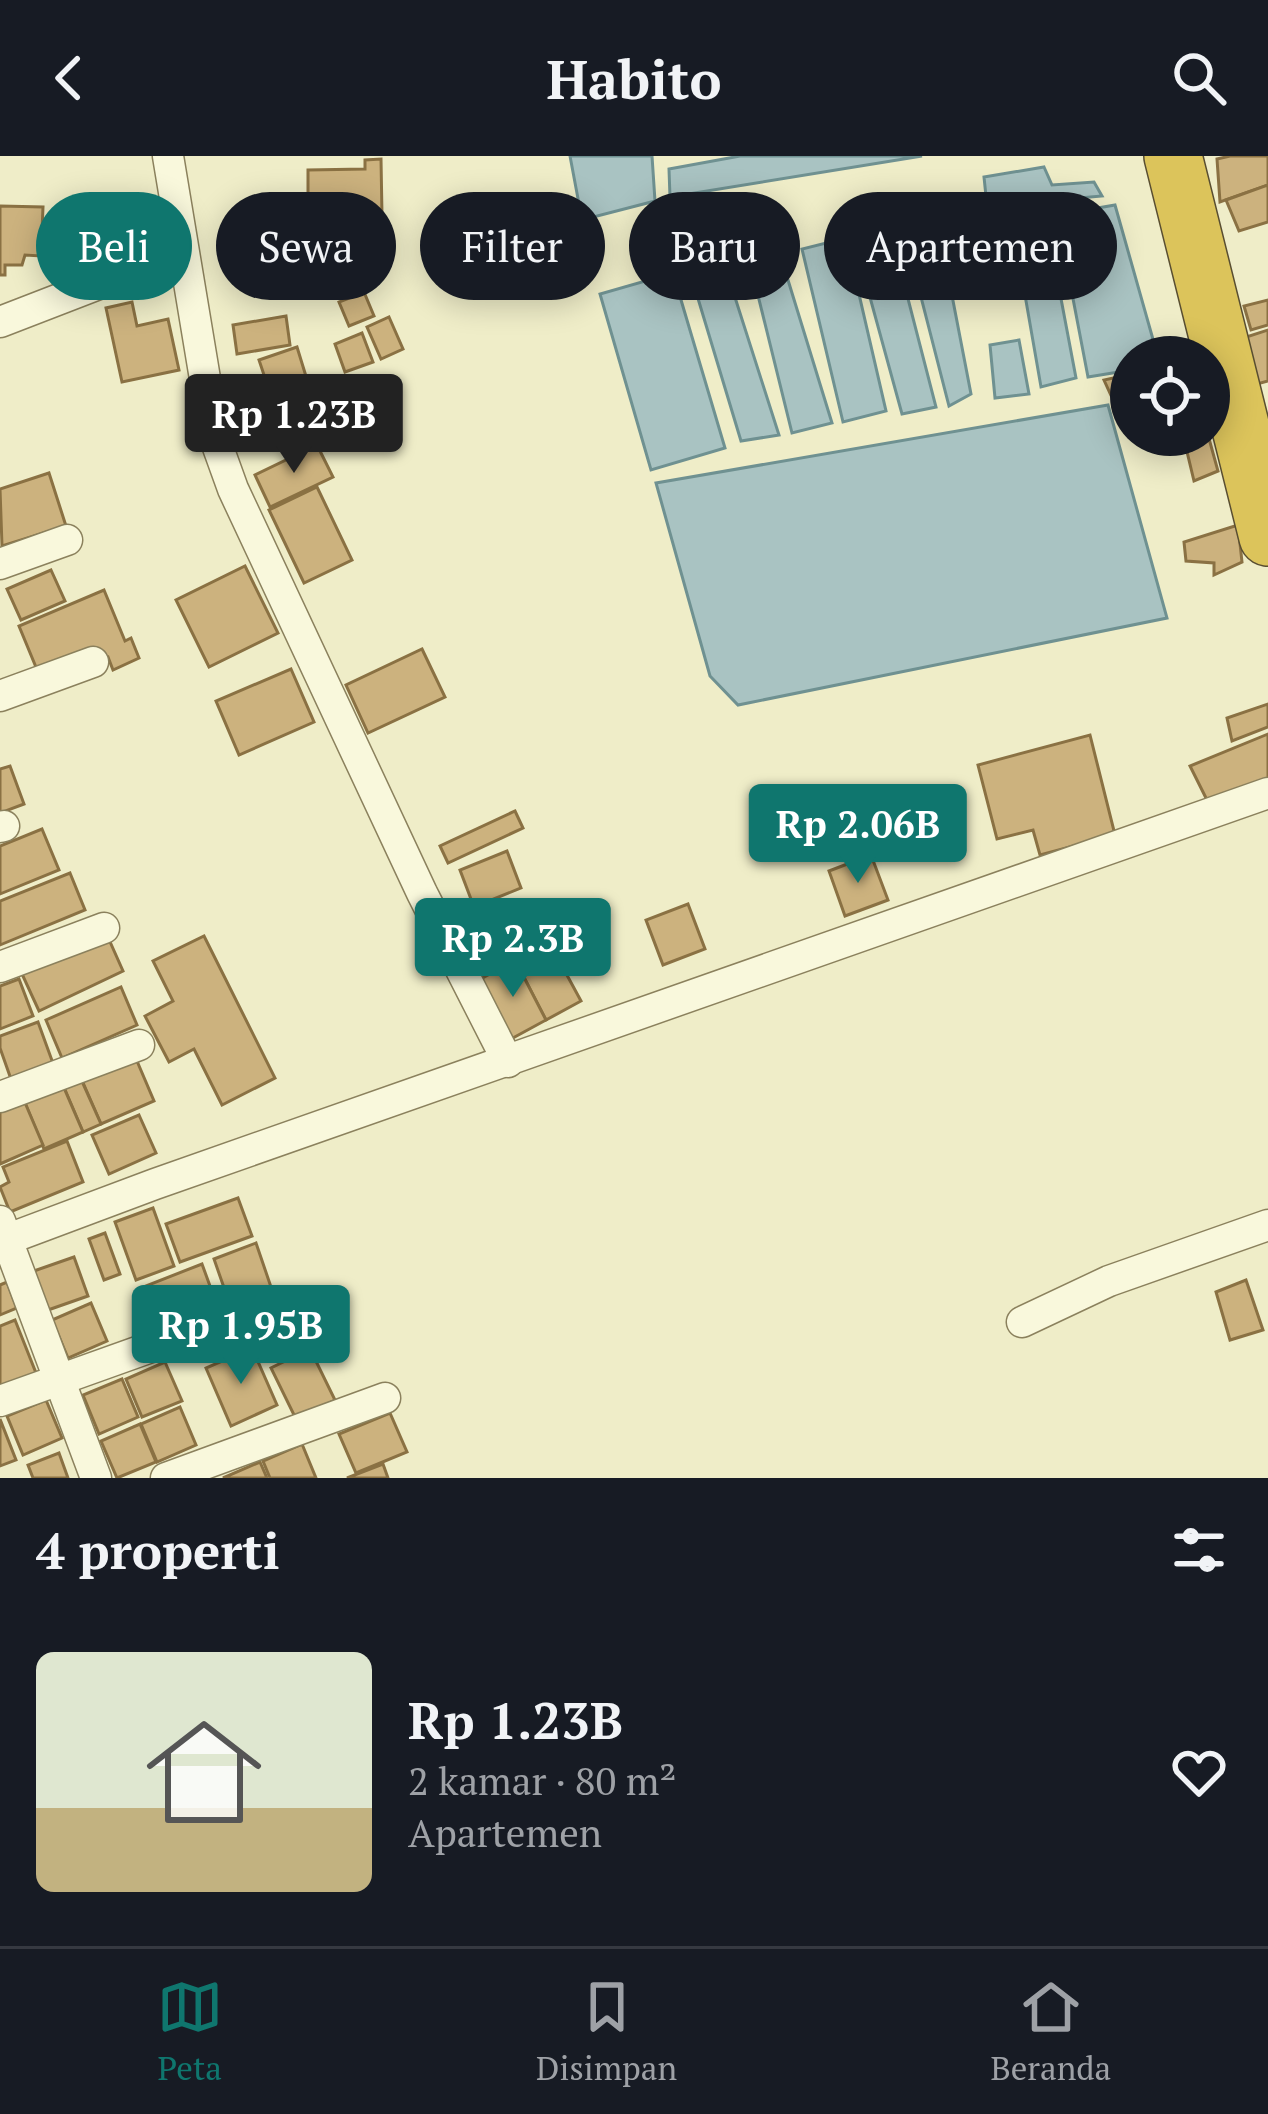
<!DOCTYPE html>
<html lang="id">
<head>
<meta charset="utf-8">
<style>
	:root { --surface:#171b24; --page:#20242c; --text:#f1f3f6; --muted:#9ea1a6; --line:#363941; --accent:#0f766e }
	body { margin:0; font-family:"PT Serif",serif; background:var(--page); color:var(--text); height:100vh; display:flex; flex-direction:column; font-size:45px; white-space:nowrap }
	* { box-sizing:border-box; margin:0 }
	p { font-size:39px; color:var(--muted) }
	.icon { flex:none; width:66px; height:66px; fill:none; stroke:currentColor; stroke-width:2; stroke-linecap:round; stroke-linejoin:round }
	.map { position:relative; height:1322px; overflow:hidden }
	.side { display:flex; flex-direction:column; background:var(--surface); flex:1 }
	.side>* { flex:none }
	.top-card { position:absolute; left:36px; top:36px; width:1197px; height:108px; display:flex; gap:24px }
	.controls { position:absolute; left:1110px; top:180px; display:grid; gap:24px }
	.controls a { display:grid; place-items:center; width:120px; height:120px; border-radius:50%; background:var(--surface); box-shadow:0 6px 30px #0003; font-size:60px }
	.price { position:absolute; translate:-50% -102px; padding:0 27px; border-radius:12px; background:var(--accent); color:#fff; font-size:39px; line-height:78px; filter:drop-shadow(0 3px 6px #0008) }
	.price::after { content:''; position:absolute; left:50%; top:72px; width:36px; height:27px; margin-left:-18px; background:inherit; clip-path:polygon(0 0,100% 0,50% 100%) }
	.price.on { background:#222; color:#fff }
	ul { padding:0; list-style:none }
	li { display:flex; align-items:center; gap:36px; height:300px; padding:0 36px }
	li+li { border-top:3px solid var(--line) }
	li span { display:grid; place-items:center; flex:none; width:336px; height:240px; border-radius:18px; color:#555 }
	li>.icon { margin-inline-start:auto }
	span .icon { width:144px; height:144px; fill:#fffc; stroke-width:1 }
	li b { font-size:51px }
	h2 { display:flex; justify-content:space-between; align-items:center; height:144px; padding:0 36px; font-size:51px }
	.pill { padding:0 42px; border-radius:54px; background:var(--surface); box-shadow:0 6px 30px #0003; font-size:42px; line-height:108px }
	.pill.on { background:var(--accent); color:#fff }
	header { display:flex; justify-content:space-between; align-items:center; height:156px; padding:0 36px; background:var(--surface); font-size:54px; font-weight:800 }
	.dock { display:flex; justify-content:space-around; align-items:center; height:168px; border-top:3px solid var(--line); background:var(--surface); font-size:33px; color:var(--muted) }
	.dock a { display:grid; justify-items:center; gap:6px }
	.dock .on { color:var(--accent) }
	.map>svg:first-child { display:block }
	.water { fill:#a9c3c2; stroke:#6f9191; stroke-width:3 }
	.building { fill:#ccb27e; stroke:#8a7143; stroke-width:3 }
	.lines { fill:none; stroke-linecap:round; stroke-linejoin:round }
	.street-casing { stroke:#8b815d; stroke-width:33 }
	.highway-casing { stroke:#594e31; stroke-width:60 }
	.street { stroke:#f9f8dc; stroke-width:30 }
	.highway { stroke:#dcc45b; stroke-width:57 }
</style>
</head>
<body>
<header><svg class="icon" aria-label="back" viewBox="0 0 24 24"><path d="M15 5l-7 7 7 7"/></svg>Habito<svg class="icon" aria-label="search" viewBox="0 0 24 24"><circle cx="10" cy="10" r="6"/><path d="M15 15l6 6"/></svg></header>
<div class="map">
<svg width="1268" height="1322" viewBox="0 0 1268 1322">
	<rect width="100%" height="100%" fill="#efedc8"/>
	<!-- water -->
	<g class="water">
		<path d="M 570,0 L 652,0 L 655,45 L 582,64 Z"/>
		<path d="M 740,0 L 922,0 L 670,41 L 669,13 Z"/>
		<path d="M 1044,11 L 1052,29 L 1094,26 L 1102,40 L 987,50 L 984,21 Z"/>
		<path d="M 1115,49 L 1158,201 L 1131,201 L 1131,214 L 1088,221 L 1057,59 Z"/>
		<path d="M 938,67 L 971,238 L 949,250 L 903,71 Z"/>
		<path d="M 1048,74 L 1076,222 L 1041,231 L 1014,76 Z"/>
		<path d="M 891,77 L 936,251 L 902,258 L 854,83 Z"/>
		<path d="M 846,82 L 886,255 L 843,266 L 802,93 Z"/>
		<path d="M 780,98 L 832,267 L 792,277 L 749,103 Z"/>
		<path d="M 724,107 L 779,279 L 741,285 L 690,116 Z"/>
		<path d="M 673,117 L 725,292 L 651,314 L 600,138 Z"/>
		<path d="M 1019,184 L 1029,238 L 995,242 L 990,189 Z"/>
		<path d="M 1108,249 L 1167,462 L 738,549 L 710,520 L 656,327 Z"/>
	</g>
	<!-- building -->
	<g class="building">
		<path d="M 1230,0 L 1268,0 L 1268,29 L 1220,46 L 1217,3 Z"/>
		<path d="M 381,3 L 382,59 L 366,59 L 362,46 L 308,46 L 308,14 L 365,13 L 365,4 Z"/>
		<path d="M 1268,29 L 1268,66 L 1239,75 L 1226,44 Z"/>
		<path d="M 0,50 L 43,51 L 41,100 L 25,99 L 22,109 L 5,109 L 5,119 L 0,119 Z"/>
		<path d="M 364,136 L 374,160 L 349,170 L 339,146 Z"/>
		<path d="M 1268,144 L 1268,169 L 1251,174 L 1244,150 Z"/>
		<path d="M 132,146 L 137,170 L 168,163 L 179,214 L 122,226 L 106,152 Z"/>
		<path d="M 286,160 L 290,189 L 237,198 L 233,169 Z"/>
		<path d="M 389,161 L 403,193 L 381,203 L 367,171 Z"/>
		<path d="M 1268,174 L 1268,225 L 1250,230 L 1237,184 Z"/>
		<path d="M 362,177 L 373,206 L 345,216 L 335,188 Z"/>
		<path d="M 297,191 L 309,230 L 272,243 L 259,204 Z"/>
		<path d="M 1131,218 L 1131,241 L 1114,246 L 1104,224 Z"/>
		<path d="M 300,245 L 308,276 L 267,287 L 259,255 Z"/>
		<path d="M 1183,279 L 1208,279 L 1218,315 L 1194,325 Z"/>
		<path d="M 317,289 L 333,321 L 270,351 L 255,319 Z"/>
		<path d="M 49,317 L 66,370 L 2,390 L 0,333 Z"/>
		<path d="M 317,331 L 352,404 L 304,427 L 269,354 Z"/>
		<path d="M 1238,369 L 1242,406 L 1214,419 L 1214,407 L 1186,405 L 1184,386 Z"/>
		<path d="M 245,410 L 278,477 L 209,511 L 176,444 Z"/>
		<path d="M 51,414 L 65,445 L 21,464 L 7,433 Z"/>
		<path d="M 104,434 L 125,485 L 131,482 L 139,502 L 113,514 L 108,501 L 38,516 L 19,470 Z"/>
		<path d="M 422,493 L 445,541 L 368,577 L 346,529 Z"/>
		<path d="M 291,513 L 314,566 L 239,599 L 216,545 Z"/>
		<path d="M 1268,548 L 1268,571 L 1232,585 L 1227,562 Z"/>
		<path d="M 1268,578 L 1268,622 L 1208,646 L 1190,610 Z"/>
		<path d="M 1090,579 L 1115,679 L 1040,699 L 1033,674 L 997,683 L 978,609 Z"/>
		<path d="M 10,610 L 24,648 L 0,657 L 0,613 Z"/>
		<path d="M 515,655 L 523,672 L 448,707 L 440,690 Z"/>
		<path d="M 42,673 L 59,714 L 0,738 L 0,690 Z"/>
		<path d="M 507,695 L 521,732 L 474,751 L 460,714 Z"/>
		<path d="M 871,699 L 888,744 L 845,760 L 829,715 Z"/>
		<path d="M 70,717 L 85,754 L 0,789 L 0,745 Z"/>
		<path d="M 688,748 L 705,793 L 663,809 L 646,764 Z"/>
		<path d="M 107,779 L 123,815 L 39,855 L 22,818 Z"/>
		<path d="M 204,780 L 275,922 L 222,949 L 194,893 L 169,906 L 145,860 L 173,845 L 153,805 Z"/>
		<path d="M 549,786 L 581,845 L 546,864 L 515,804 Z"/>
		<path d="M 515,804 L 546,864 L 511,883 L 479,824 Z"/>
		<path d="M 19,823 L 33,860 L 0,873 L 0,830 Z"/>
		<path d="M 121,831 L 137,869 L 62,902 L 46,864 Z"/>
		<path d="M 38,866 L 54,910 L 12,926 L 0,892 L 0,880 Z"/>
		<path d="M 134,898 L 154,945 L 101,968 L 81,922 Z"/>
		<path d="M 80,921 L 101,968 L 83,976 L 63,929 Z"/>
		<path d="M 61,925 L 83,976 L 44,993 L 23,942 Z"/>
		<path d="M 23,942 L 43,989 L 0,1008 L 0,952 Z"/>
		<path d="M 139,959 L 156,997 L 109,1018 L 92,979 Z"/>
		<path d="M 67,985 L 83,1026 L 10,1056 L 0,1031 L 9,1026 L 3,1011 Z"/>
		<path d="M 238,1042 L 252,1080 L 180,1106 L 166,1068 Z"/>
		<path d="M 153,1052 L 174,1110 L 136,1124 L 115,1066 Z"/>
		<path d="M 105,1077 L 120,1118 L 104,1124 L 89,1083 Z"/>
		<path d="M 256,1087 L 271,1131 L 229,1146 L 214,1103 Z"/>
		<path d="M 74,1101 L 88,1140 L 48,1154 L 34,1115 Z"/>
		<path d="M 202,1108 L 218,1152 L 154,1176 L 138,1133 Z"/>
		<path d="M 1246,1124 L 1263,1174 L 1230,1184 L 1216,1136 Z"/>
		<path d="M 7,1126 L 17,1152 L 0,1159 L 0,1129 Z"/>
		<path d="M 91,1147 L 107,1185 L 68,1202 L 52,1164 Z"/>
		<path d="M 15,1164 L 36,1217 L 0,1232 L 0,1170 Z"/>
		<path d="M 252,1192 L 277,1249 L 231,1270 L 206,1212 Z"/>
		<path d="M 310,1193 L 335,1244 L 296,1263 L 271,1212 Z"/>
		<path d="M 165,1206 L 182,1245 L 142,1261 L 126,1223 Z"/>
		<path d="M 122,1223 L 138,1261 L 99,1278 L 83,1239 Z"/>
		<path d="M 46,1244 L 62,1282 L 23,1299 L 7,1260 Z"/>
		<path d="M 180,1251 L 196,1289 L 157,1306 L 141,1268 Z"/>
		<path d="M 390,1257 L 407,1296 L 356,1317 L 339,1278 Z"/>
		<path d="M 0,1263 L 16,1304 L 0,1310 Z"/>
		<path d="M 140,1268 L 156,1306 L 117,1322 L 101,1285 Z"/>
		<path d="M 302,1288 L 316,1322 L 270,1322 L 263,1305 Z"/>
		<path d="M 59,1297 L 68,1322 L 33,1322 L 28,1309 Z"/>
		<path d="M 260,1306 L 267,1322 L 223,1322 Z"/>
		<path d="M 383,1308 L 388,1322 L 347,1322 Z"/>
	</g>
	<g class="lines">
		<defs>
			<g id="street">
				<path d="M 168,0 L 215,283 L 233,333 L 422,737 L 508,906"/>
				<path d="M 0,166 L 101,127 L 183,106"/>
				<path d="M 0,408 L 67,384"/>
				<path d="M 0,540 L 93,506"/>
				<path d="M 0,671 L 4,670"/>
				<path d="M 0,811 L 104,772"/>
				<path d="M 0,941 L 139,889"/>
				<path d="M 0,1065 L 96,1322"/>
				<path d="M 0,1086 L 155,1028 L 1268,637"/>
				<path d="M 1022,1166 L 1109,1125 L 1268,1069"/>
				<path d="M 0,1245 L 266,1150"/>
				<path d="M 166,1322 L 385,1242"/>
			</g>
			<path id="highway" d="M 1173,0 L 1268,381"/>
		</defs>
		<!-- street casing -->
		<use href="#street" class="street-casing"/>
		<!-- highway casing -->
		<use href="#highway" class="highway-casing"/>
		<!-- street -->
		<use href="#street" class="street"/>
		<!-- highway -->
		<use href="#highway" class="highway"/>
	</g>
</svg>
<div class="controls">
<a><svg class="icon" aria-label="locate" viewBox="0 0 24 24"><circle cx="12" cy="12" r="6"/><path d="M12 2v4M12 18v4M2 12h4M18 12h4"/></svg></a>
</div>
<b class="price on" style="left:294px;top:320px">Rp 1.23B</b>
<b class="price" style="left:858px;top:730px">Rp 2.06B</b>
<b class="price" style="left:513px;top:844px">Rp 2.3B</b>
<b class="price" style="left:241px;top:1231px">Rp 1.95B</b>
<div class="top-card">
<a class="pill on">Beli</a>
<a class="pill">Sewa</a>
<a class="pill">Filter</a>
<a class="pill">Baru</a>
<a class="pill">Apartemen</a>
</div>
</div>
<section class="side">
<h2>4 properti<svg class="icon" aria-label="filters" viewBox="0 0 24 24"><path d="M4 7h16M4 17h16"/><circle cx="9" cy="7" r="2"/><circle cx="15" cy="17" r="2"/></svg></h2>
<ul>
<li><span style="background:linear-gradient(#dfe7d0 65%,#c2b280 0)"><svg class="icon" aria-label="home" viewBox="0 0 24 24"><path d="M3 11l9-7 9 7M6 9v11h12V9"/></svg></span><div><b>Rp 1.23B</b><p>2 kamar · 80 m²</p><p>Apartemen</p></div><svg class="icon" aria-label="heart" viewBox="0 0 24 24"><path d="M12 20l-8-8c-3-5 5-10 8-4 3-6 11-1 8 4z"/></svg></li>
</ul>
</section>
<nav class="dock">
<a class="on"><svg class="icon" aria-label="map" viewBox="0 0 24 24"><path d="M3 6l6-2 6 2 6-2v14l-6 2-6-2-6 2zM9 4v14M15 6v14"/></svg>Peta</a>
<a><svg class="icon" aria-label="saved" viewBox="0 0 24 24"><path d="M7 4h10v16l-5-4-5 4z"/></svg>Disimpan</a>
<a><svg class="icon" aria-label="home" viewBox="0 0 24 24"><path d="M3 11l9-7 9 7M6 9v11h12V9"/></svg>Beranda</a>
</nav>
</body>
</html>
